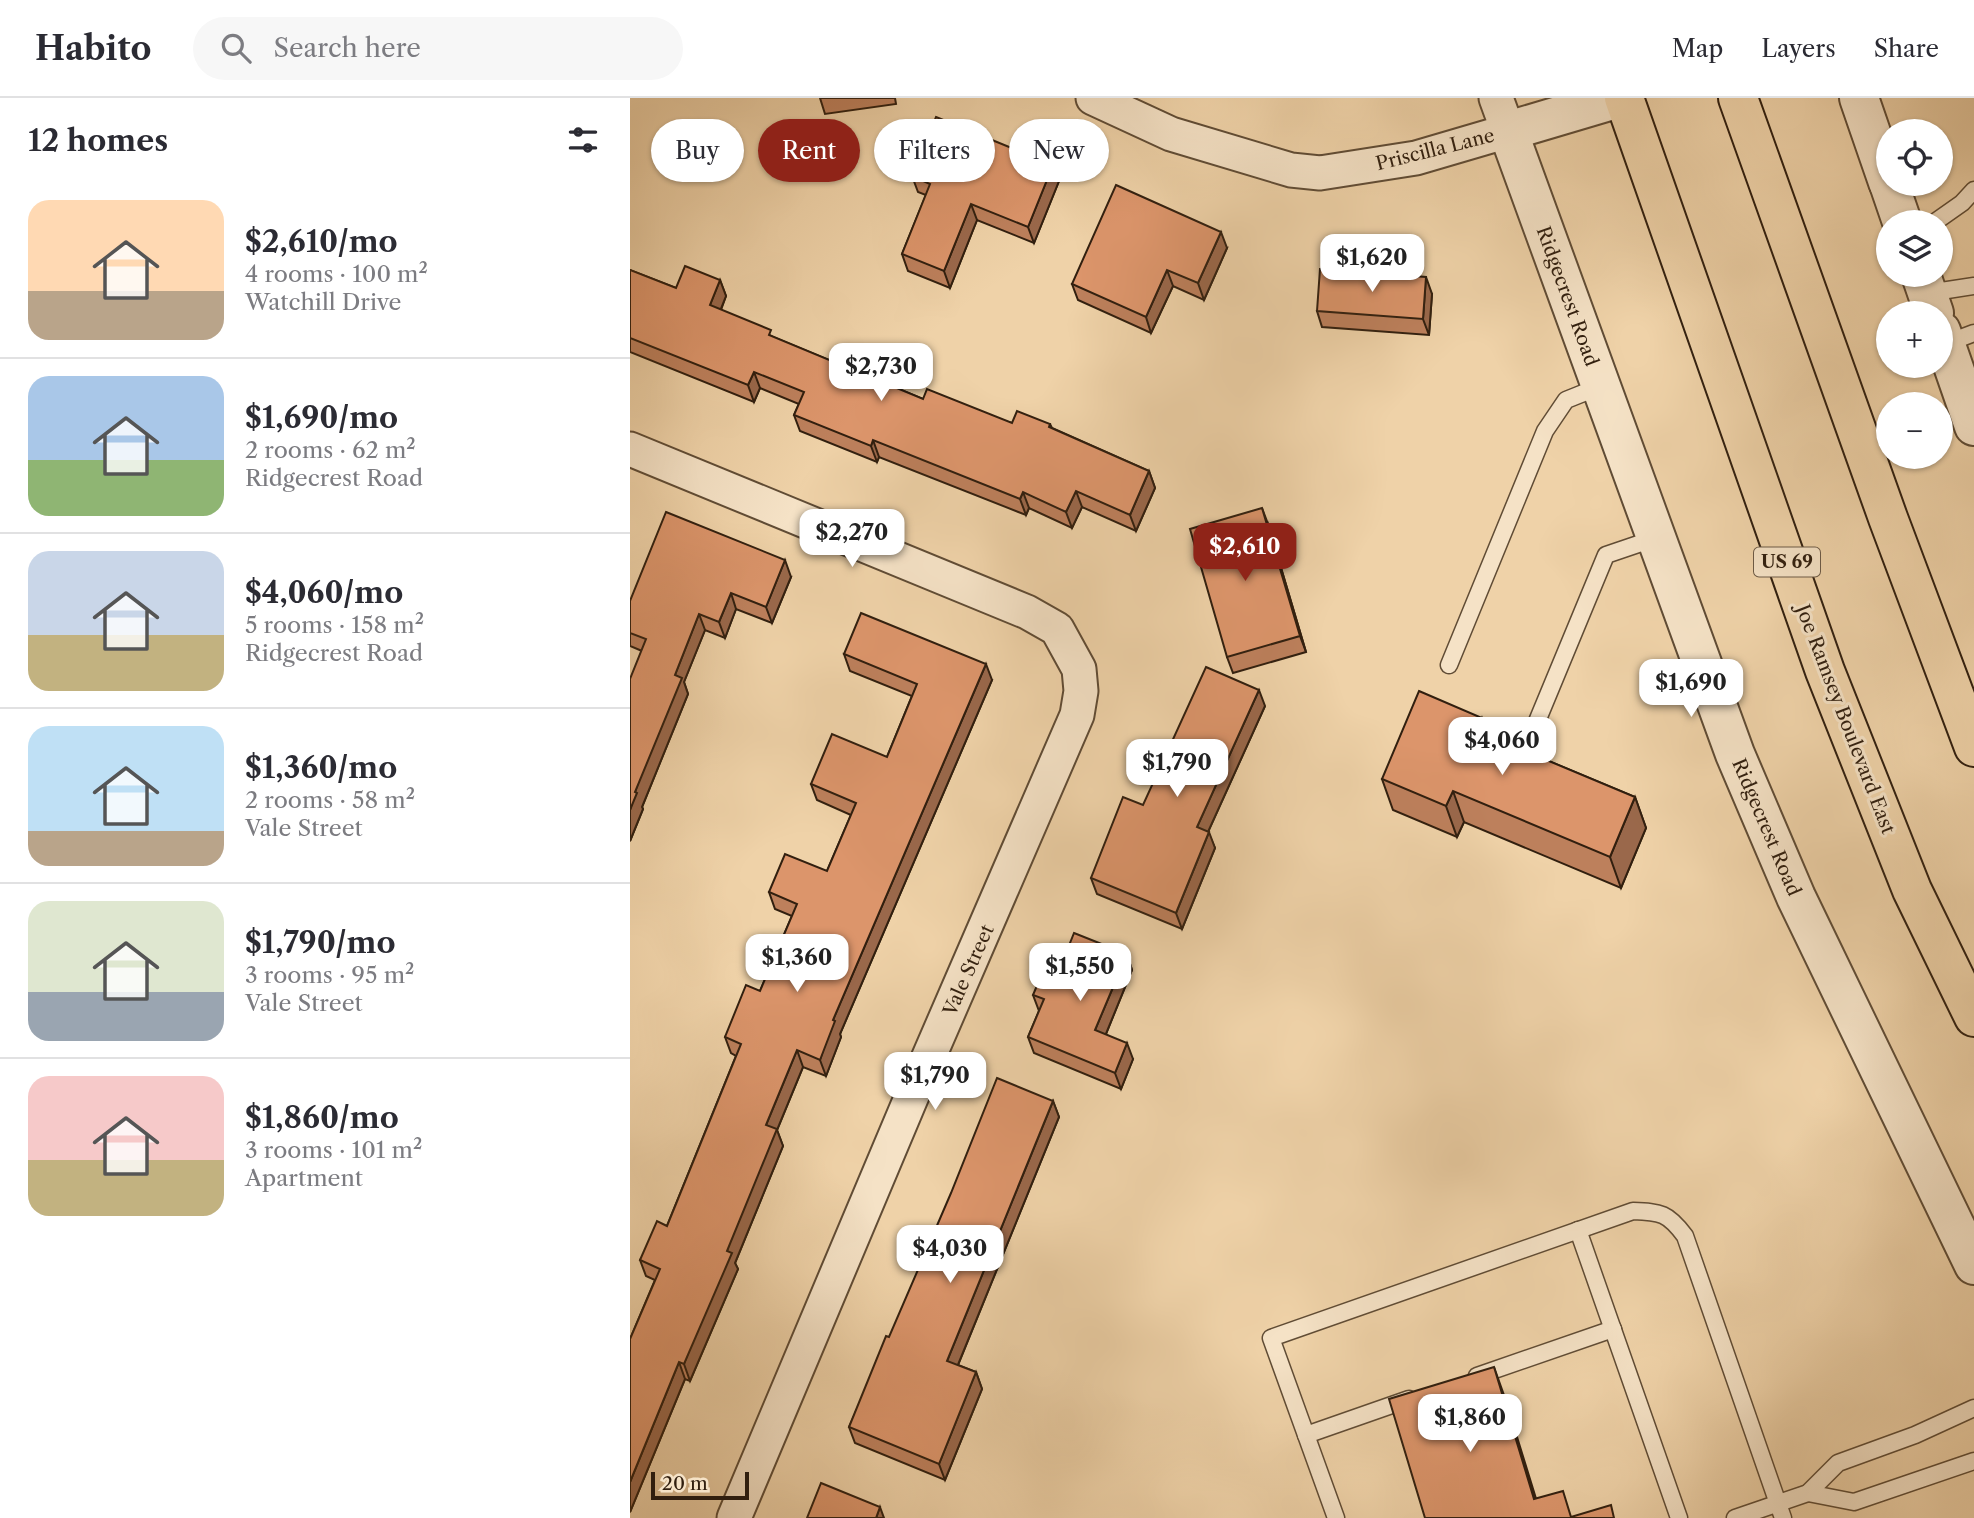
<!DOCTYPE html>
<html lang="en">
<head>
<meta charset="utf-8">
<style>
	:root { --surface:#fff; --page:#f7f7f7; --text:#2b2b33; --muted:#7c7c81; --line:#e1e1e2; --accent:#8f2418 }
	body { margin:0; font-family:"Libre Caslon Text",serif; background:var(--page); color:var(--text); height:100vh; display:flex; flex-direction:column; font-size:26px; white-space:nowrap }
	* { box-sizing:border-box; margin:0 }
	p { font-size:23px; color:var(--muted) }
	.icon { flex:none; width:38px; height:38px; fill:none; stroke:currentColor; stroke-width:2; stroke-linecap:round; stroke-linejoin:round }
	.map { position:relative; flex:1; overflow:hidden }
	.panel { display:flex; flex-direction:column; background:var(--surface); width:630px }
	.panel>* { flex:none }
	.banner { position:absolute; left:21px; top:21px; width:665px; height:63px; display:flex; gap:14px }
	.fabs { position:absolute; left:1246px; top:21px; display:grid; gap:14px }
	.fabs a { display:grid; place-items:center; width:77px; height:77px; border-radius:50%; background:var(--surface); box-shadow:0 2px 5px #0004; font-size:35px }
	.scale { position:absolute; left:21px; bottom:18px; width:98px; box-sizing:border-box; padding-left:7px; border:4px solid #311f0f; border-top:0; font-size:19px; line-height:24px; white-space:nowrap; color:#311f0f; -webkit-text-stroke:5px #f5e2c6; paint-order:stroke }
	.price { position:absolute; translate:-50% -60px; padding:0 16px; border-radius:14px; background:#fff; color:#222; font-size:23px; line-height:46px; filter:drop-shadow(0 2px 4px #0008) }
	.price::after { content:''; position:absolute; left:50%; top:42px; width:21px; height:16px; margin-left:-10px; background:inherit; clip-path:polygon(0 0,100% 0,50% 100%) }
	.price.on { background:var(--accent); color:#fff }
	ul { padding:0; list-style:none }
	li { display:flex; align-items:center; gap:21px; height:175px; padding:0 28px }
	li+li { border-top:2px solid var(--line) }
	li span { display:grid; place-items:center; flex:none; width:196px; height:140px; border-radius:21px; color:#555 }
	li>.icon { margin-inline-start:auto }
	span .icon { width:84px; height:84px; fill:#fffc; stroke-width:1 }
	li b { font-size:30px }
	h2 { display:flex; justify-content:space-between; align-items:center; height:84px; padding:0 28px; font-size:30px }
	.pill { padding:0 24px; border-radius:32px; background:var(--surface); box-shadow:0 2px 5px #0004; font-size:24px; line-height:63px }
	.pill.on { background:var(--accent); color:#fff }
	header { display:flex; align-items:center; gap:42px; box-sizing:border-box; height:98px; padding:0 35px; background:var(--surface); border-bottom:2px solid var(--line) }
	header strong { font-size:33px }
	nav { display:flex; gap:38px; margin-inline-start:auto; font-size:24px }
	.search { width:490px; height:63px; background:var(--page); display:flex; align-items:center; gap:18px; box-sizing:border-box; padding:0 24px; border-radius:38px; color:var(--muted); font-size:26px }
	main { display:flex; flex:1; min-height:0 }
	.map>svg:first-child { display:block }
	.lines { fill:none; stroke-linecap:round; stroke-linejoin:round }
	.service-casing { stroke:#604c35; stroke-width:19 }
	.minor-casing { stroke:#604c35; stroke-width:37 }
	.tertiary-casing { stroke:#604c35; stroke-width:42 }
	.trunk-casing { stroke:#311f0f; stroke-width:42 }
	.service { stroke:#f5e2c6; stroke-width:16 }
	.minor { stroke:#f5e2c6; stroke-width:33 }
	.tertiary { stroke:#f5e2c6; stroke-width:38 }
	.trunk { stroke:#efd2a8; stroke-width:38 }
	.wall { fill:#bd805c; stroke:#311f0f; stroke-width:2 }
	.shaded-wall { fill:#9a684b; stroke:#311f0f; stroke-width:2 }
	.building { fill:#dc956b; stroke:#311f0f; stroke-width:2 }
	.labels { text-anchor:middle; stroke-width:6; stroke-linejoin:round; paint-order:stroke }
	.shield { fill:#f5e2c6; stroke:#6c5a46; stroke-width:2 }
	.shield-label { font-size:18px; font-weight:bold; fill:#311f0f }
	.street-label { font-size:19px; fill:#311f0f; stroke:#f5e2c6 }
</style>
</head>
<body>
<header>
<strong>Habito</strong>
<div class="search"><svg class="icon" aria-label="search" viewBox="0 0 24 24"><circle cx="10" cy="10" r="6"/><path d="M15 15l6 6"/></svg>Search here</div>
<nav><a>Map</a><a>Layers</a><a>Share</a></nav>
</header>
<main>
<section class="panel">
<h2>12 homes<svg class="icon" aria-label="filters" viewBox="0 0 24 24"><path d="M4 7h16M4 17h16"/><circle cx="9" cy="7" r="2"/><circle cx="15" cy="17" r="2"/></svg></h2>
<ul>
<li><span style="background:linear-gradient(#ffd9b3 65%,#b9a48a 0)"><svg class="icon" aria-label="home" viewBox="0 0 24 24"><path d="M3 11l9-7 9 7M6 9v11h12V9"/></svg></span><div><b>$2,610/mo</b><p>4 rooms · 100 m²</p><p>Watchill Drive</p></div></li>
<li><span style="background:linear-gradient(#a9c7e8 60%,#8fb573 0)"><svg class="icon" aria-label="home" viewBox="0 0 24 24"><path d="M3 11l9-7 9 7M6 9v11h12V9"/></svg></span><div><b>$1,690/mo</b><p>2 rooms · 62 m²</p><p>Ridgecrest Road</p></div></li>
<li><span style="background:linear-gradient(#c9d6e8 60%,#c2b280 0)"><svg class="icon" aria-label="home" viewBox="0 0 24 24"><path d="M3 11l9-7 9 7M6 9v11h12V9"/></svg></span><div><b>$4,060/mo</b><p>5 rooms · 158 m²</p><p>Ridgecrest Road</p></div></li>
<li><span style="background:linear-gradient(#bfe0f5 75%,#b9a48a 0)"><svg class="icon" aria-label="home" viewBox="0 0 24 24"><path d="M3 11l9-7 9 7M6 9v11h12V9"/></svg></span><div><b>$1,360/mo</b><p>2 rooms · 58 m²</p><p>Vale Street</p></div></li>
<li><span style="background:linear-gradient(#dfe7d0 65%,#9aa5b1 0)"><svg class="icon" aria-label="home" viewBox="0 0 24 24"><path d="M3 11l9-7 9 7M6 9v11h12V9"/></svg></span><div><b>$1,790/mo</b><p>3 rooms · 95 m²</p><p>Vale Street</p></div></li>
<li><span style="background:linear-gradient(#f6c9c9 60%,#c2b280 0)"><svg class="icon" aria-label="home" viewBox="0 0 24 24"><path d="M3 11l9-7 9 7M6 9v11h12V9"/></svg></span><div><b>$1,860/mo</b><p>3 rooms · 101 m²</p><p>Apartment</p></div></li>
</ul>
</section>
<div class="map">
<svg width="1344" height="1420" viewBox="0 0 1344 1420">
	<rect width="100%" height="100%" fill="#efd2a8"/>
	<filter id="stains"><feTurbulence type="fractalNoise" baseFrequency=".00286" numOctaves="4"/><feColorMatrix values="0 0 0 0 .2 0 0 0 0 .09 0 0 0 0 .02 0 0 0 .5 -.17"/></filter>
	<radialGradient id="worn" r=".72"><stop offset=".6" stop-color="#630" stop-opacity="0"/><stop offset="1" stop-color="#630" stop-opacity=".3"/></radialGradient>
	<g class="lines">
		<defs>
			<g id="service">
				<path d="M 1305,124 L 1332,105 L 1344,92"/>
				<path d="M 1298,195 L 1344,188"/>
				<path d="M 1315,246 L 1344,235"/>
				<path d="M 819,567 L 915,333 L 936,302 L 971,288"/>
				<path d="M 901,638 L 976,457 L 1026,440"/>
				<path d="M 948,1132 L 1049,1420"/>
				<path d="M 847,1278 L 983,1231"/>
				<path d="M 676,1337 L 779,1301"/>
				<path d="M 1178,1395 L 1224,1404 L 1344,1363"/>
				<path d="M 706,1420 L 641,1240 L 1003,1113 C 1031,1114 1038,1115 1055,1138 L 1153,1420"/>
				<path d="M 1105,1420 L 1178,1395 L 1208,1365 L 1285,1337 L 1344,1310"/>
			</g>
			<g id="minor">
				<path d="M 463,0 L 541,36 L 661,72 L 690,75 L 786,60 L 878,33 L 866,0"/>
				<path d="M 0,351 L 397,514 L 427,531 L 449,571 L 451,593 L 447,617 L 281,1000 L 104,1420"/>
			</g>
			<g id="tertiary">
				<path d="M 989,0 L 878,33 L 1105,656 L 1166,799 L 1344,1167"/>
				<path d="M 1229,0 L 1258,84"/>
				<path d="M 1259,86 L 1272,124"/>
				<path d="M 1291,177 L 1304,215"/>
				<path d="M 1311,233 L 1344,328"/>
			</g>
			<g id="trunk">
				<path d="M 994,0 L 1195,573 L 1282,792 L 1344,919"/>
				<path d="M 1108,0 L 1258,420 L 1344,649"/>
			</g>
		</defs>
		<!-- service casing -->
		<use href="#service" class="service-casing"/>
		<!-- minor casing -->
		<use href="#minor" class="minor-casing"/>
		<!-- tertiary casing -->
		<use href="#tertiary" class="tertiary-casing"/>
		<!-- trunk casing -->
		<use href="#trunk" class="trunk-casing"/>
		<!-- service -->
		<use href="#service" class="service"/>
		<!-- minor -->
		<use href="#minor" class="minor"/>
		<!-- tertiary -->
		<use href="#tertiary" class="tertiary"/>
		<!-- trunk -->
		<use href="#trunk" class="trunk"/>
	</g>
	<!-- wall -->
	<g class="wall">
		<path d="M 190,0 L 265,0 L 266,6 L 195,16 Z"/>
		<path d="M 423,67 L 429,83 L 404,145 L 347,122 L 320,190 L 278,173 L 272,156 L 296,97 L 288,94 L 282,78 Z"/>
		<path d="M 597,150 L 574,202 L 543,188 L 521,235 L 448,202 L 442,186 Z"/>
		<path d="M 0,172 L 46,190 L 90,182 L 96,198 L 91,212 L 143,239 L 293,301 L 382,325 L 420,326 L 422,330 L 519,373 L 525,390 L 506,433 L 452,409 L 442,430 L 399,410 L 396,417 L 249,359 L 247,364 L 170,333 L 164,317 L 169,306 L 130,290 L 124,304 L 0,254 Z"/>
		<path d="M 802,196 L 799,237 L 692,229 L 687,213 Z"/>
		<path d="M 638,426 L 676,554 L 603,575 L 597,559 Z"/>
		<path d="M 161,479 L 142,525 L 106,511 L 95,540 L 75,532 L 54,584 L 58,596 L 12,709 L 13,711 L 0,743 L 12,553 L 0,548 L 0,503 Z"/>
		<path d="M 214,556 L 362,582 L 210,936 L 211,939 L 196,978 L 173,969 L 147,1032 L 153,1048 L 105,1165 L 108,1171 L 60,1283 L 55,1281 L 0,1414 L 0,1241 L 25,1182 L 16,1178 L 10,1162 L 37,1128 L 106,958 L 101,955 L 95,939 L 130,893 L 162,818 L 145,811 L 139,794 L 197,773 L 221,717 L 187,702 L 181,686 L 257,659 L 282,598 L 220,573 Z"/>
		<path d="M 635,608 L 578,734 L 585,750 L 552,831 L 467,796 L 461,780 Z"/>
		<path d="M 859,638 L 1005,699 L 1016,730 L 991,790 L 834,724 L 827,739 L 763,712 L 752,681 Z"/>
		<path d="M 497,856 L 502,872 L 476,936 L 503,961 L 491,991 L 404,955 L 398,939 L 409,913 L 403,897 L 430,870 Z"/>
		<path d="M 423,1003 L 429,1019 L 328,1267 L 346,1274 L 352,1291 L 315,1382 L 225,1345 L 219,1329 L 259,1239 Z"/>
	</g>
	<!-- shaded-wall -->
	<g class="shaded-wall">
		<path d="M 423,67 L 429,83 L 404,145 L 398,129 Z"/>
		<path d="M 341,106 L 347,122 L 320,190 L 314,173 Z"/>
		<path d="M 591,134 L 597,150 L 574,202 L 568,185 Z"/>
		<path d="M 537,172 L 543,188 L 521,235 L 516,219 Z"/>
		<path d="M 796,179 L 802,196 L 799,237 L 793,221 Z"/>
		<path d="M 90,182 L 96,198 L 86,223 L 80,207 Z"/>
		<path d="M 124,274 L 130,290 L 124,304 L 118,287 Z"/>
		<path d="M 243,342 L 249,359 L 247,364 L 241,348 Z"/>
		<path d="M 519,373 L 525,390 L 506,433 L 500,417 Z"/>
		<path d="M 446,393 L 452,409 L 442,430 L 436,414 Z"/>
		<path d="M 393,394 L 399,410 L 396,417 L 390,401 Z"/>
		<path d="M 632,410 L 638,426 L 676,554 L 670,538 Z"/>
		<path d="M 155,462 L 161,479 L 142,525 L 136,509 Z"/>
		<path d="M 101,495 L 106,511 L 95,540 L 89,524 Z"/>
		<path d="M 69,516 L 75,532 L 54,584 L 58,596 L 12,709 L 13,711 L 0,743 L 0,712 L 5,694 L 45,577 Z"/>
		<path d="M 356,566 L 362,582 L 210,936 L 211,939 L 196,978 L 190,962 L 203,922 Z"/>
		<path d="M 629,592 L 635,608 L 573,745 L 567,729 Z"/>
		<path d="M 852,620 L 864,651 L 847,633 Z"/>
		<path d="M 823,693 L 834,724 L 827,739 L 816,708 Z"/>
		<path d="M 1005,699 L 1016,730 L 991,790 L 980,759 Z"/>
		<path d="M 579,734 L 585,750 L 552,831 L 546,815 Z"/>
		<path d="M 497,856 L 502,872 L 471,948 L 465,932 Z"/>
		<path d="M 497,945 L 503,961 L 491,991 L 485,975 Z"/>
		<path d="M 167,952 L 173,969 L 147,1032 L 153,1048 L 105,1165 L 108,1171 L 60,1283 L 54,1266 L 97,1153 L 136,1027 Z"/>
		<path d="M 423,1003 L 429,1019 L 323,1279 L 317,1263 Z"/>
		<path d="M 49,1264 L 55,1281 L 0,1414 L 0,1384 Z"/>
		<path d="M 864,1269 L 875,1300 L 912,1420 L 904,1401 Z"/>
		<path d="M 346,1274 L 352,1291 L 315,1382 L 309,1366 Z"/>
		<path d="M 250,1409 L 254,1420 L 246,1420 Z"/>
	</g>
	<!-- building -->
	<g class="building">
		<path d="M 306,19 L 423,67 L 398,129 L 341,106 L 314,173 L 272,156 L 300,86 L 282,78 Z"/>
		<path d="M 486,87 L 591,134 L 568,185 L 537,172 L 516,219 L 442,186 Z"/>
		<path d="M 55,168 L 90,182 L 80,207 L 141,232 L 139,237 L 293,301 L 297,291 L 382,325 L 387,313 L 420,326 L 419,329 L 519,373 L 500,417 L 446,393 L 436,414 L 393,394 L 390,401 L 243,342 L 241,348 L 164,317 L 174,294 L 124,274 L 118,287 L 0,240 L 0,172 L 46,190 Z"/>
		<path d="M 690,171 L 796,179 L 793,221 L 687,213 Z"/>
		<path d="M 632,410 L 670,538 L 597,559 L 560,431 Z"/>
		<path d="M 36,414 L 155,462 L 136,509 L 101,495 L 89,524 L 69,516 L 45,577 L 52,580 L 5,694 L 7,695 L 0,712 L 0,581 L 16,541 L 0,535 L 0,503 Z"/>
		<path d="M 231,515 L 356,566 L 203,922 L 205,923 L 190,962 L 167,952 L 136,1027 L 147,1031 L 97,1153 L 102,1155 L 54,1266 L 49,1264 L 0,1384 L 0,1241 L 30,1171 L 10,1162 L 27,1123 L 37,1128 L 111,946 L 95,939 L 116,887 L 130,893 L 167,806 L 139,794 L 155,756 L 197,773 L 226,705 L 181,686 L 202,636 L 257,659 L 287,586 L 214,556 Z"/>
		<path d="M 576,569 L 629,592 L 567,729 L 579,734 L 546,815 L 461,780 L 493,699 L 513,707 Z"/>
		<path d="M 789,593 L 852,620 L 847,633 L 1005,699 L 980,759 L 823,693 L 816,708 L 752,681 Z"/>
		<path d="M 444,835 L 497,856 L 465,932 L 497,945 L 485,975 L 398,939 L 414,901 L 403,897 L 417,864 L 430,870 Z"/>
		<path d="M 367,980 L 423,1003 L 317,1263 L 346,1274 L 309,1366 L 219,1329 L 256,1238 L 259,1239 L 321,1095 Z"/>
		<path d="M 864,1269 L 904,1401 L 933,1393 L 941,1419 L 981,1407 L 984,1420 L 795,1420 L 759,1301 Z"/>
		<path d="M 191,1385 L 250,1409 L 246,1420 L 177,1420 Z"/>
	</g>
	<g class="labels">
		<!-- shield labels -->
		<rect class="shield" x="1124" y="449.5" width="66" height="29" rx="5"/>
		<g class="shield-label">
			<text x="1157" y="470">US 69</text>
		</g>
		<!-- street labels -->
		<g class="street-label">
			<text transform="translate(805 51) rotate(-14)" y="7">Priscilla Lane</text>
			<text transform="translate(938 198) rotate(70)" y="7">Ridgecrest Road</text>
			<text transform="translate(1216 621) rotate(69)" y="7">Joe Ramsey Boulevard East</text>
			<text transform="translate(1137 729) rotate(67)" y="7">Ridgecrest Road</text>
			<text transform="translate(338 872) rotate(-66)" y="7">Vale Street</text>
		</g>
	</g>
	<rect width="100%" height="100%" filter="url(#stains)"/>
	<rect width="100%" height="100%" fill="url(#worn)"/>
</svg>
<div class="fabs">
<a><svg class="icon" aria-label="locate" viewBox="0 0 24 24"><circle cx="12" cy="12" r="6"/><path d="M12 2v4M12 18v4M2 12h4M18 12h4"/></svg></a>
<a><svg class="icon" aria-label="layers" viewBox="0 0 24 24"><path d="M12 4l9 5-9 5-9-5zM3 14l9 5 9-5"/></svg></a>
<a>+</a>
<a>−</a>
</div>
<div class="scale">20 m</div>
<b class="price" style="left:742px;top:196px">$1,620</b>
<b class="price" style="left:251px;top:305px">$2,730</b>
<b class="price" style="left:222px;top:471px">$2,270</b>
<b class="price on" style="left:615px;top:485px">$2,610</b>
<b class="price" style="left:1061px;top:621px">$1,690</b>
<b class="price" style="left:872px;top:679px">$4,060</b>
<b class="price" style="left:547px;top:701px">$1,790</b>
<b class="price" style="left:167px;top:896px">$1,360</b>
<b class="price" style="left:450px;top:905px">$1,550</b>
<b class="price" style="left:305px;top:1014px">$1,790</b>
<b class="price" style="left:320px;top:1187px">$4,030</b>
<b class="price" style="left:840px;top:1356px">$1,860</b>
<div class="banner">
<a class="pill">Buy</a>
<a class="pill on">Rent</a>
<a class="pill">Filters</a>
<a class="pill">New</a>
</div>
</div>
</main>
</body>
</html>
